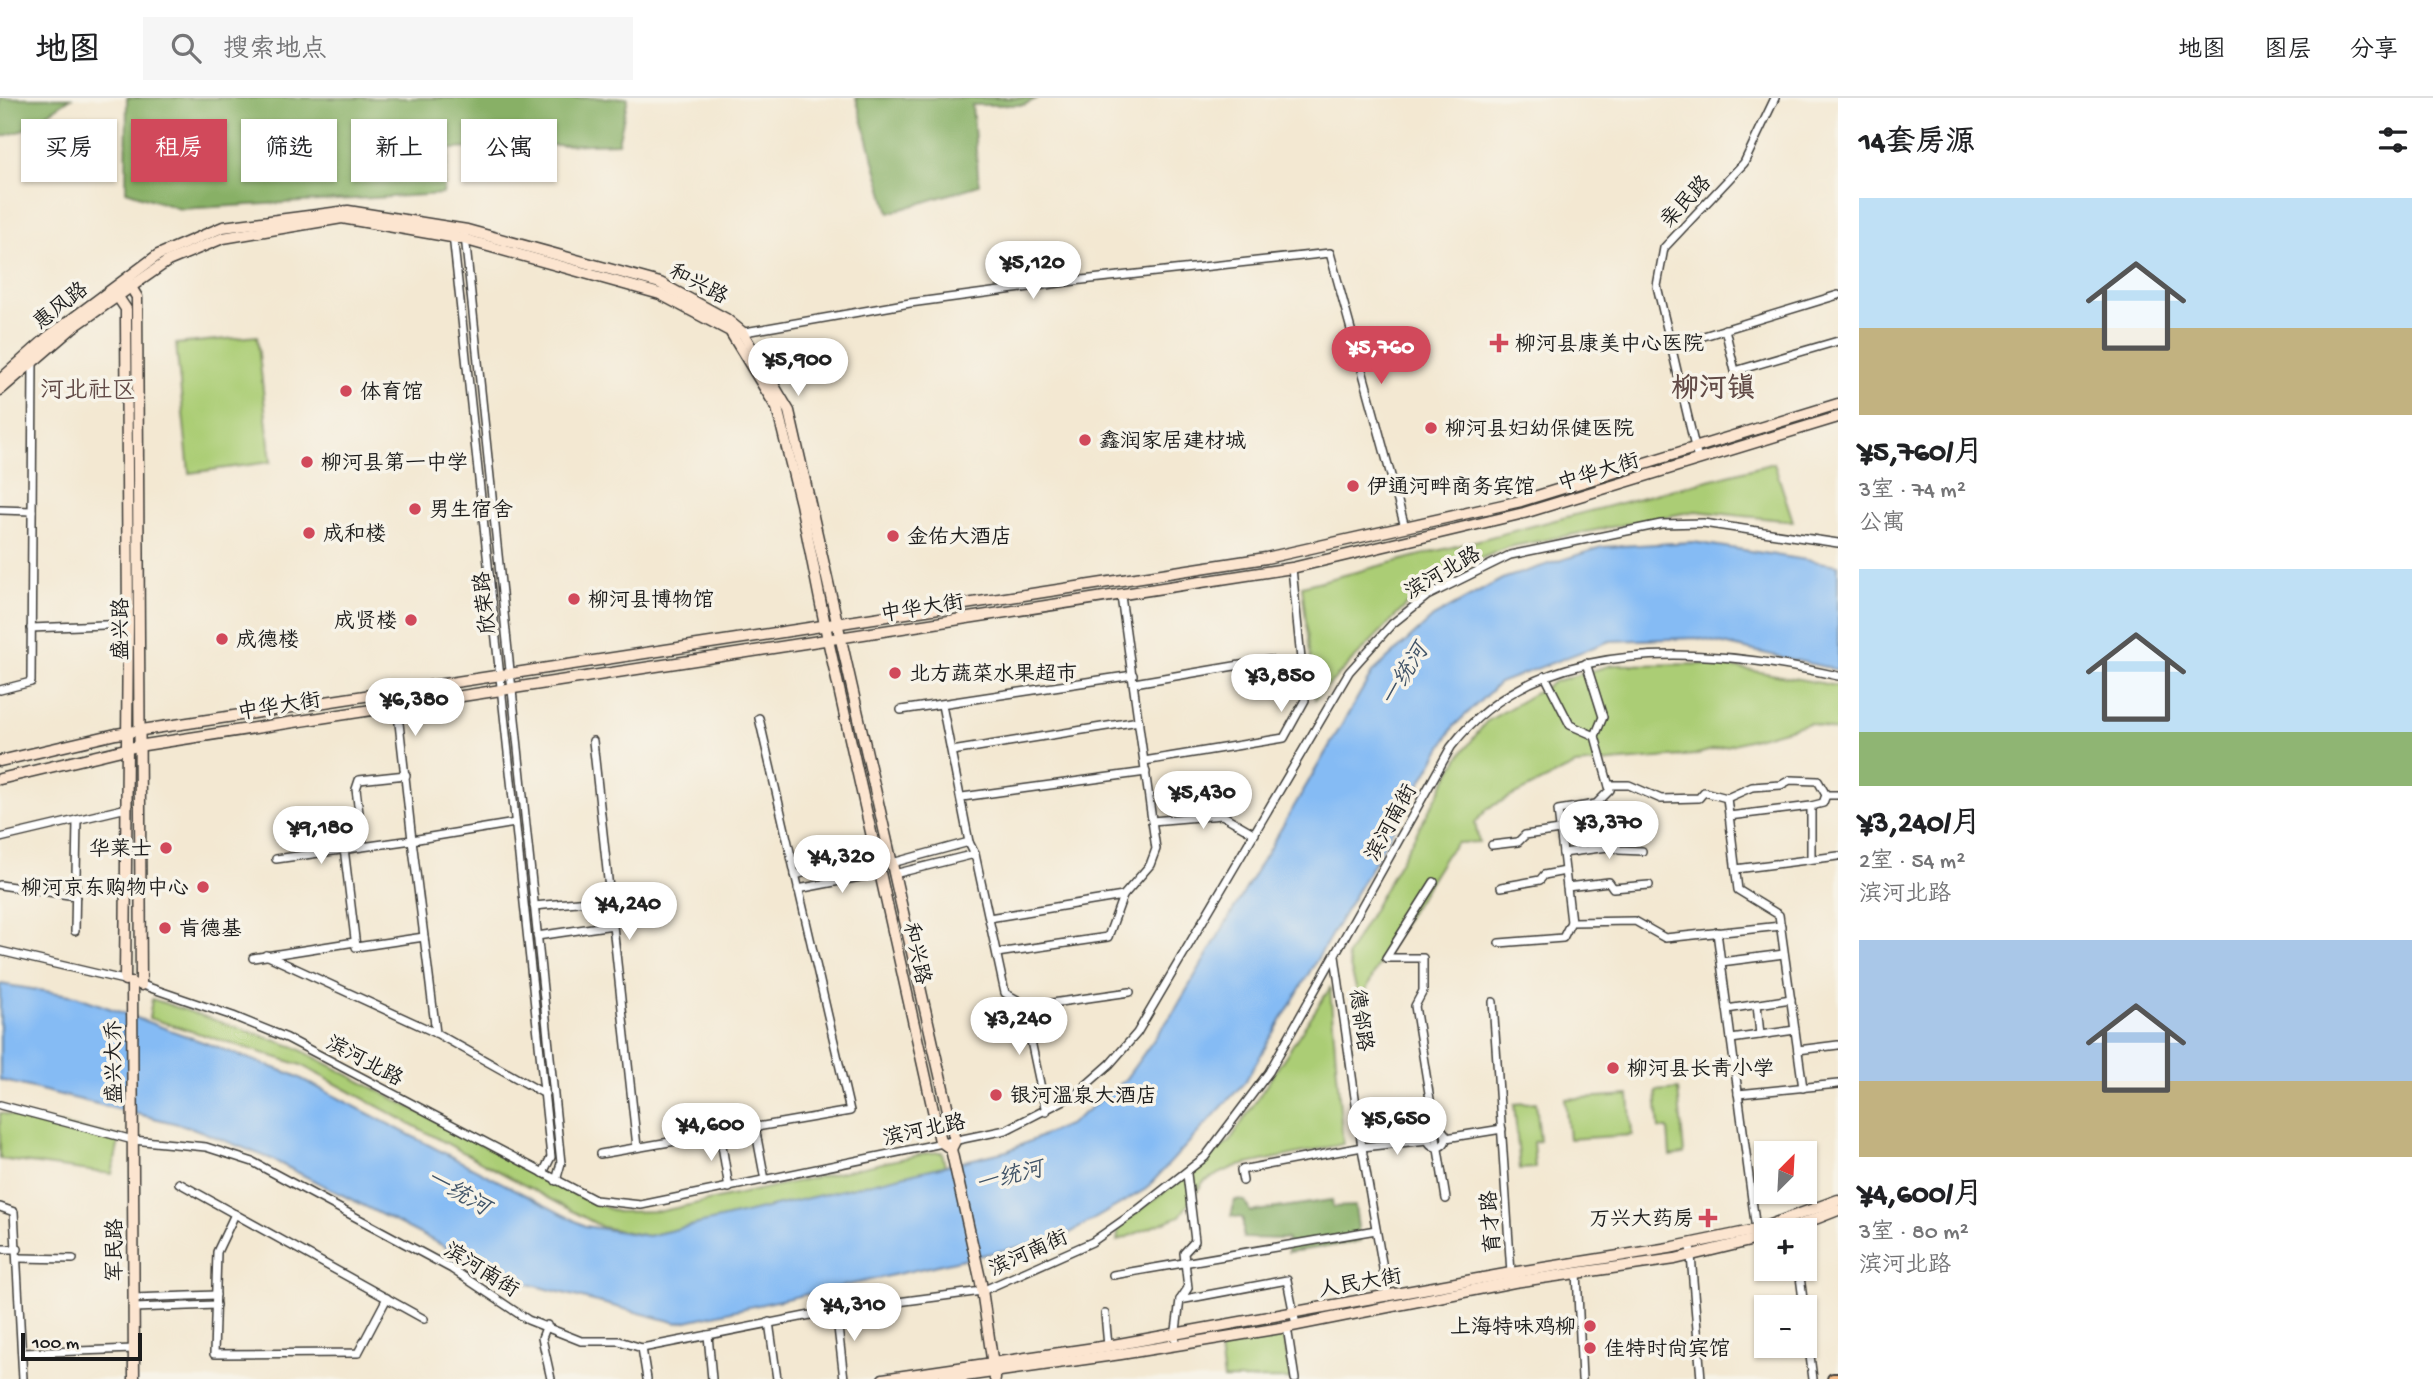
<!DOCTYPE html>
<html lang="zh">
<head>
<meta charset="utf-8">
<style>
	:root { --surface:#fff; --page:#f6f6f6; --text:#202124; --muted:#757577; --line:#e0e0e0; --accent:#d1495b }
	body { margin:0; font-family:"Gochi Hand","LXGW WenKai TC",sans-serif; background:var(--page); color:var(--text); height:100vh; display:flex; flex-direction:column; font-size:26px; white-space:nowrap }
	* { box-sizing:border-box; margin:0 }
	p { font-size:23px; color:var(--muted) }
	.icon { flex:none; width:38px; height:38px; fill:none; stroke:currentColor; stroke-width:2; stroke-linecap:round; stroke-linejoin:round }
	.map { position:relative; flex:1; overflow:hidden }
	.side { display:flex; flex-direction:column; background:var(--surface); width:595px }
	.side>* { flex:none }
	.guide { position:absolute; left:21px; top:21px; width:665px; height:63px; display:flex; gap:14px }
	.needle { width:46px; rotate:24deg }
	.controls { position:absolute; left:1754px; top:1043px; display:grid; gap:14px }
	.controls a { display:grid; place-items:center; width:63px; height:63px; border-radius:0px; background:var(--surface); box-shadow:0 2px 5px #0004; font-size:35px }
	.scale { position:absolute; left:21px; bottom:18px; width:121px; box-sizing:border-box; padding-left:7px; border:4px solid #1c1c1c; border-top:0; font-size:19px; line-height:24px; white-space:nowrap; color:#1c1c1c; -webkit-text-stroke:5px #f7f3e8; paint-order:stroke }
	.price { position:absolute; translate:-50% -60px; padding:0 16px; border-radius:24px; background:#fff; color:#222; font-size:23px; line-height:46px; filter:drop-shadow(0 2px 4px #0008) }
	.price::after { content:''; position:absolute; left:50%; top:42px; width:21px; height:16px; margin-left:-10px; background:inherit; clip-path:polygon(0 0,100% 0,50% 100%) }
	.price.active { background:var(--accent); color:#fff }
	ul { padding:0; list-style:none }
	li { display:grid; align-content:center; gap:14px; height:371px; padding:0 21px }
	li span { display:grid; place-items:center; height:217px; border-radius:0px; color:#555 }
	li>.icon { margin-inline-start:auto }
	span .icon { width:126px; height:126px; fill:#fffc; stroke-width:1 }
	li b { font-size:30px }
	h2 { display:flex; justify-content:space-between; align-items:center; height:84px; padding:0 21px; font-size:30px }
	.pill { padding:0 24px; border-radius:0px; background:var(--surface); box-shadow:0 2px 5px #0004; font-size:24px; line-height:63px }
	.pill.active { background:var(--accent); color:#fff }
	header { display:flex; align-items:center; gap:42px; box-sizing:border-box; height:98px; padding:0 35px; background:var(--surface); border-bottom:2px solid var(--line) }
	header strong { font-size:33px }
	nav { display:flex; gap:38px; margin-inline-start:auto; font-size:24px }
	.search { width:490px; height:63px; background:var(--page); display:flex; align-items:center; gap:18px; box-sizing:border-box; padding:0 24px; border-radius:0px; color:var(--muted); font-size:26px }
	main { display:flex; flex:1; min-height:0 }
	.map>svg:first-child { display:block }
	.green { fill:#abcd75; stroke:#647448; stroke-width:2 }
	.forest { fill:#88b066; stroke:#526641; stroke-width:2 }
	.water { fill:#85bbf4; stroke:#506c88; stroke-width:2 }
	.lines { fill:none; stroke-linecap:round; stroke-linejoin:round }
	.street-casing { stroke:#3c3b37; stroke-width:10 }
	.secondary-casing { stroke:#3c3b37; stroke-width:13 }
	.primary-casing { stroke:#3c3b37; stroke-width:14 }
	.street { stroke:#fff; stroke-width:7 }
	.secondary { stroke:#fce5d0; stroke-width:10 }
	.primary { stroke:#f8bd89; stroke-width:10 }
	.poi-dot { fill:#d1495b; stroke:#f7f3e8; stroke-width:2.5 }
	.labels { text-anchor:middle; stroke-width:7; stroke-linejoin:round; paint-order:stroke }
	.street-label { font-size:21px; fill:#1c1c1c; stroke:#f7f3e8 }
	.poi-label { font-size:21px; fill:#1c1c1c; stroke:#f7f3e8; text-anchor:start }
	.water-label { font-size:23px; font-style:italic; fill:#415468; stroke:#f7f3e8 }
	.quarter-label { font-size:24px; fill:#624b47; stroke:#f7f3e8 }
	.district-label { font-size:28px; font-weight:bold; fill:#624b47; stroke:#f7f3e8 }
</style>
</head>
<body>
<header>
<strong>地图</strong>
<div class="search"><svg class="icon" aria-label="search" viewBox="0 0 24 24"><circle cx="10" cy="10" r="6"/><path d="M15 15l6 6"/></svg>搜索地点</div>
<nav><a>地图</a><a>图层</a><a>分享</a></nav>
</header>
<main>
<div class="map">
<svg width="1838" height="1281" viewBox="0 0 1838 1281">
	<rect width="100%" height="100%" fill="#f7f3e8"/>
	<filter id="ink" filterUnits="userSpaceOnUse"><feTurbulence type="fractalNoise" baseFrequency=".0143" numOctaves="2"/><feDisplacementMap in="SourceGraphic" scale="14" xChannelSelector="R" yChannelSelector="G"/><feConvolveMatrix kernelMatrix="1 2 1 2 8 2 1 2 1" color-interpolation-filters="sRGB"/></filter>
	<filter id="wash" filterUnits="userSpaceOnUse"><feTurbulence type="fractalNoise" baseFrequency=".00686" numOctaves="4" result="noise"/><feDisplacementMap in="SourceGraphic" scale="28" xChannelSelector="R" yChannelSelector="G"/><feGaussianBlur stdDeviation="1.57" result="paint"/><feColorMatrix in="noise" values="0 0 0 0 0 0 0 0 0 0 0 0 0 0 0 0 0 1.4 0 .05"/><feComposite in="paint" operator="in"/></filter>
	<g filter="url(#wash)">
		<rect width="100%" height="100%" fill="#f3e8d2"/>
		<!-- green -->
		<g class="green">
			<path d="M 257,238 L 271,364 L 189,375 L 176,246 Z"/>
			<path d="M 1774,365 L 1793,423 L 1695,413 L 1508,449 L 1432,481 L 1315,601 L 1302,488 Z"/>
			<path d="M 1714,566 L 1838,588 L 1838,634 L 1810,625 L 1694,657 L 1575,667 L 1488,710 L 1475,725 L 1479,744 L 1457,745 L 1446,757 L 1383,858 L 1360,904 L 1347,858 L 1459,659 L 1486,624 L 1556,583 L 1612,567 Z"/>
			<path d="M 1330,890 L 1343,1046 L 1234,1069 L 1204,1083 L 1180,1118 L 1117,1143 L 1119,1128 L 1229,1044 Z"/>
			<path d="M 152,901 L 295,949 L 585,1101 L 617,1114 L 662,1113 L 928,1055 L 942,1054 L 945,1068 L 648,1138 L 602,1129 L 301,967 L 149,920 Z"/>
			<path d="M 1678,991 L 1684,1056 L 1670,1058 L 1668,1031 L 1659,1031 L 1656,993 Z"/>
			<path d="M 1629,997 L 1632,1037 L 1569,1041 L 1565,1001 Z"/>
			<path d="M 1536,1004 L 1540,1043 L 1533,1044 L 1535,1070 L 1520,1071 L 1514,1006 Z"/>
			<path d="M 0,1015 L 120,1039 L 112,1076 L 0,1061 Z"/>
			<path d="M 1283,1235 L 1291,1281 L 1224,1281 L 1219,1246 Z"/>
		</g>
		<!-- forest -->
		<g class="forest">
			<path d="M 0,0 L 71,0 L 21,33 L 0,39 Z"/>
			<path d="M 127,0 L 628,0 L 618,45 L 450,51 L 443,96 L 180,111 L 126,93 Z"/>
			<path d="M 856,0 L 1038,0 L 1024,7 L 972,7 L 979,87 L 889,115 Z"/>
			<path d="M 1235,1102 L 1245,1103 L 1250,1114 L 1332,1102 L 1333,1109 L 1355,1108 L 1360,1144 L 1288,1154 L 1287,1141 L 1243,1140 L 1243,1120 L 1231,1118 Z"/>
		</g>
		<!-- water -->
		<path class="water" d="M 1693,444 L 1838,467 L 1838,572 L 1697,540 L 1610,543 L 1499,585 L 1454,628 L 1245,984 L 1146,1091 L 1063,1139 L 678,1225 L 509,1181 L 269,1060 L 190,1029 L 0,982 L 0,886 L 76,898 L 294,977 L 585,1128 L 648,1138 L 1007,1053 L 1070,1026 L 1124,983 L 1175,912 L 1372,575 L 1433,519 L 1502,481 L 1602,449 Z"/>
	</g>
	<g filter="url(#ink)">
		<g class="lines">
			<defs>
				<g id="street">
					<path d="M 453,137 L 551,1059 L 543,1075"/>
					<path d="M 465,138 L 561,1065 L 556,1083"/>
					<path d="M 1725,231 L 1735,273 L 1838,243"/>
					<path d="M 739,235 L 910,205 L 1082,182 L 1330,155 L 1405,429"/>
					<path d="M 1671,248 L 1838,197"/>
					<path d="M 1698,362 L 1657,188 L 1664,150 L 1744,65 L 1775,0"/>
					<path d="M 0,412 L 32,413"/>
					<path d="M 31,530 L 128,526"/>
					<path d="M 1545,578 L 1570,627 L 1595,638"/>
					<path d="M 1134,585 L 1270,562"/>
					<path d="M 0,592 L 31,584 L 33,263"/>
					<path d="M 942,607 L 969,744 L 975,756 L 1005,895 L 1023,905 L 1046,1014"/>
					<path d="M 901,612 L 1133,577"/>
					<path d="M 593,643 L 637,1049"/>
					<path d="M 952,653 L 1139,623"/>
					<path d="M 1144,663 L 1284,640 L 1305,602 L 1292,470"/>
					<path d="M 1609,687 L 1629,687 L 1661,701 L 1699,700 L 1704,694 L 1727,700 L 1752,689 L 1781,687 L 1790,682 L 1818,683 L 1826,697 L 1823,705 L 1811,708 L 1811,760"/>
					<path d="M 1826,697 L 1838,697"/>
					<path d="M 962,699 L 1146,674"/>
					<path d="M 1727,700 L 1738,792 L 1779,817 L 1803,990"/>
					<path d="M 1729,718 L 1811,708"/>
					<path d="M 1152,723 L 1222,717 L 1255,736"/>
					<path d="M 0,740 L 127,710"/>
					<path d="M 363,747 L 356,691 L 359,682 L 406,677"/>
					<path d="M 1492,747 L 1518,744 L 1525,737 L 1560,732"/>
					<path d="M 1615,747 L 1619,752 L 1642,753"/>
					<path d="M 344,750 L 356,849 L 424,839"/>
					<path d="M 1563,755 L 1615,748 L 1616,740 L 1648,737"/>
					<path d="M 276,761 L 412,742 L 397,607"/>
					<path d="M 892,765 L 969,744"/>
					<path d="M 1736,771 L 1838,758"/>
					<path d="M 894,776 L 975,756"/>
					<path d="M 795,777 L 851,763 L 875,749"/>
					<path d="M 1434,784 L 1386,860 L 1423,860 L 1423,893 L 1415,908 L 1446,1101"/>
					<path d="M 0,787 L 76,798"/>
					<path d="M 1501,789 L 1540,782 L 1544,777 L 1565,773"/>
					<path d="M 1567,789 L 1609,784 L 1613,790 L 1649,787"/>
					<path d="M 798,791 L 881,775"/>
					<path d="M 534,808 L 610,801"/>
					<path d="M 989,820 L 1123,798"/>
					<path d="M 1571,824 L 1558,712 L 1596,706 L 1610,692 L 1595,638 L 1603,619 L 1586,565"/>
					<path d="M 75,833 L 77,722"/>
					<path d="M 1717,834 L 1756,1132"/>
					<path d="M 537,838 L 613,827"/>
					<path d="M 1499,845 L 1563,840 L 1571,824 L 1635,823 L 1665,840 L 1781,828"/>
					<path d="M 0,853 L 128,883"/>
					<path d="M 997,855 L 1108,839 L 1123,798 L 1150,767 L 1156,751 L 1121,498"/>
					<path d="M 266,857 L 436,935 L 545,996"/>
					<path d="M 1335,858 L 1363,1056 L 1388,1199"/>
					<path d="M 253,860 L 355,844"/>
					<path d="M 1721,864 L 1784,856"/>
					<path d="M 139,886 L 233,918 L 287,940 L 595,1102 L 641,1107 L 1006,1032 L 1076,996 L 1110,966 L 1137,935 L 1349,574 L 1392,526 L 1427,498 L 1510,457 L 1661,426 L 1703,425 L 1838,445"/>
					<path d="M 1493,904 L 1511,1175"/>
					<path d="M 1757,906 L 1760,937"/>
					<path d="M 1024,909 L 1130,894"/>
					<path d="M 1727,911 L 1791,901"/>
					<path d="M 436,935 L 412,742 L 515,725"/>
					<path d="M 1731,941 L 1795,932"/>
					<path d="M 1798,952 L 1838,947"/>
					<path d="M 1738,996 L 1838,986"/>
					<path d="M 0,1007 L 133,1042 L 206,1049 L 253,1064 L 452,1171 L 528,1222 L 581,1243 L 619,1243 L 642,1250 L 836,1212 L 982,1193 L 1092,1144 L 1135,1114 L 1205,1059 L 1269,974 L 1451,649 C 1539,533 1711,549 1838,578"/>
					<path d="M 755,1029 L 765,1082"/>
					<circle cx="1437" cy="1040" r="9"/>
					<path d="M 720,1035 L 729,1090"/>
					<path d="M 1446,1040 L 1502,1031"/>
					<path d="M 600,1056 L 850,1013 L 759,620"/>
					<path d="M 1243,1083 L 1241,1072 L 1362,1049 L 1428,1042"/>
					<path d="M 179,1085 L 424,1221"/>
					<path d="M 0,1109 L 14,1114 L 23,1281"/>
					<path d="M 235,1116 L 217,1154 L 214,1256 L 358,1255 L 387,1200"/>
					<path d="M 1690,1145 L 1701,1281"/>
					<path d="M 0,1151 L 18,1151"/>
					<path d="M 18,1160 L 73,1161"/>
					<path d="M 1799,1171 L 1804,1209"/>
					<path d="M 1577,1174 L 1582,1281"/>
					<path d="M 1113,1177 L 1376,1132"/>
					<path d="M 133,1200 L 216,1197"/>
					<path d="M 1180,1202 L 1287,1182 L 1296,1227"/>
					<path d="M 134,1210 L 216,1207"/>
					<path d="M 1804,1211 L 1813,1281"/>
					<path d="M 836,1212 L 844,1281"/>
					<path d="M 1105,1216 L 1108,1248"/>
					<path d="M 769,1224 L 777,1281"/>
					<path d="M 547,1227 L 542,1240 L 551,1281"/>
					<path d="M 1287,1229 L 1295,1281"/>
					<path d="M 708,1237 L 712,1281"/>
					<path d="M 1175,1240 L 1180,1202 L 1188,1190 L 1184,1155 L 1195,1143 L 1187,1076"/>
					<path d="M 642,1250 L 647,1281"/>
					<path d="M 22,1255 L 134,1251"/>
				</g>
				<g id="secondary">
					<path d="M 129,186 L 137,199 L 141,887"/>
					<path d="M 116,196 L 126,211 L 126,221 L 128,526 L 125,882"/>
					<path d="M 0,282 L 48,239 L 158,157 L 223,129 L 348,113 L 467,132 L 660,185 L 726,221 L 742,234 L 789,313 L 955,1043 L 951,1051"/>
					<path d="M 0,292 L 72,230 L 168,163 L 223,140 L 342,120 L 463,141 L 660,196 L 730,233 L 777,310 L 801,406 L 828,542 L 940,1043 L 951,1051"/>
					<path d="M 0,663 L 116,636 L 1266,460 L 1521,403 L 1838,306"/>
					<path d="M 0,681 L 138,648 L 1292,470 L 1524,415 L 1838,319"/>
					<path d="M 132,885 L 134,1281"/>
					<path d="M 951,1051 L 981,1185 L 995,1281"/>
					<path d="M 1787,1132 L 1838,1112"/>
					<path d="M 883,1281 L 1108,1248 L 1511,1175 L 1669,1150 L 1756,1132 L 1838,1102"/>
					<path d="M 943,1281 L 1121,1256 L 1287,1229 L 1514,1184 L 1675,1161 L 1766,1139"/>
				</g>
				<path id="primary" d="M 1833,1281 L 1838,1281"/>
			</defs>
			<!-- street casing -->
			<use href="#street" class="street-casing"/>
			<!-- secondary casing -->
			<use href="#secondary" class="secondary-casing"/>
			<!-- primary casing -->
			<use href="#primary" class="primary-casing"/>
			<!-- street -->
			<use href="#street" class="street"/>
			<!-- secondary -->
			<use href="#secondary" class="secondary"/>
			<!-- primary -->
			<use href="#primary" class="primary"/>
		</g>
	</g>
	<!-- markers -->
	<g class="poi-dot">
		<path d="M1495.5 234.5h7v7h7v7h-7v7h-7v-7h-7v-7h7z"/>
		<circle cx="346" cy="293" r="7"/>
		<circle cx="1431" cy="330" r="7"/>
		<circle cx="1085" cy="342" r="7"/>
		<circle cx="307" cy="364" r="7"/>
		<circle cx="1353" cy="388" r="7"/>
		<circle cx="415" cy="411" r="7"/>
		<circle cx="309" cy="435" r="7"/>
		<circle cx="893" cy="438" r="7"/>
		<circle cx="574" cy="501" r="7"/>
		<circle cx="411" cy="522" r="7"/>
		<circle cx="222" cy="541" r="7"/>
		<circle cx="895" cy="575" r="7"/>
		<circle cx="166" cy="750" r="7"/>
		<circle cx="203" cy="789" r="7"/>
		<circle cx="165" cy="830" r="7"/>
		<circle cx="1613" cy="970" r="7"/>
		<circle cx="996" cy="997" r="7"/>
		<path d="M1704.5 1109.5h7v7h7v7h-7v7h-7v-7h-7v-7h7z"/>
		<circle cx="1590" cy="1228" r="7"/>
		<circle cx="1590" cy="1250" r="7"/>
	</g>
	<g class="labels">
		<!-- street labels -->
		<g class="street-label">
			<text transform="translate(1685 103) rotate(-47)" y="7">亲民路</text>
			<text transform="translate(699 185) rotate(28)" y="7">和兴路</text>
			<text transform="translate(60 207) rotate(-38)" y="7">惠风路</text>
			<text transform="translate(1598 373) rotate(-17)" y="7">中华大街</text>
			<text transform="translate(1442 474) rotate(-30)" y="7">滨河北路</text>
			<text transform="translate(484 505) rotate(-96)" y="7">欣荣路</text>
			<text transform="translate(922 509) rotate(-9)" y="7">中华大街</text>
			<text transform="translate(120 531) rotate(-90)" y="7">盛兴路</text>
			<text transform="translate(279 607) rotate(-9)" y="7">中华大街</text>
			<text transform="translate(1390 724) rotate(-61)" y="7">滨河南街</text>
			<text transform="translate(918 855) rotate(78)" y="7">和兴路</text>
			<text transform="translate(1362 922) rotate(82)" y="7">德邻路</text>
			<text transform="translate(365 962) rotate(28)" y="7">滨河北路</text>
			<text transform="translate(113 964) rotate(-91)" y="7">盛兴大乔</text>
			<text transform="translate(924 1031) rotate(-12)" y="7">滨河北路</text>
			<text transform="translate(1490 1124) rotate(-94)" y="7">育才路</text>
			<text transform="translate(114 1152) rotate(-90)" y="7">军民路</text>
			<text transform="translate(1028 1154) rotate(-24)" y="7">滨河南街</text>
			<text transform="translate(482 1171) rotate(32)" y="7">滨河南街</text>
			<text transform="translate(1360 1184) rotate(-10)" y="7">人民大街</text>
		</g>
		<!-- poi labels -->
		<g class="poi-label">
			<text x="1515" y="252">柳河县康美中心医院</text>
			<text x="360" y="300">体育馆</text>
			<text x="1445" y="337">柳河县妇幼保健医院</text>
			<text x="1099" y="349">鑫润家居建材城</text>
			<text x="321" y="371">柳河县第一中学</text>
			<text x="1367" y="395">伊通河畔商务宾馆</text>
			<text x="429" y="418">男生宿舍</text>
			<text x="323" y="442">成和楼</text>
			<text x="907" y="445">金佑大酒店</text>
			<text x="588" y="508">柳河县博物馆</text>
			<text x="397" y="529" text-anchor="end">成贤楼</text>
			<text x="236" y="548">成德楼</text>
			<text x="909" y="582">北方蔬菜水果超市</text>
			<text x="152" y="757" text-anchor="end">华莱士</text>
			<text x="189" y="796" text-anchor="end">柳河京东购物中心</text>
			<text x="179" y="837">肯德基</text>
			<text x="1627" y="977">柳河县长青小学</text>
			<text x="1010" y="1004">银河温泉大酒店</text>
			<text x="1694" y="1127" text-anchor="end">万兴大药房</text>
			<text x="1576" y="1235" text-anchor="end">上海特味鸡柳</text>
			<text x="1604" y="1257">佳特时尚宾馆</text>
		</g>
		<!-- water labels -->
		<g class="water-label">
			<text transform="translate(1403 576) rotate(-58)" y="8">一统河</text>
			<text transform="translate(1009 1077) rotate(-14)" y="8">一统河</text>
			<text transform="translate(459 1093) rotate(30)" y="8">一统河</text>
		</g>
		<!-- quarter labels -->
		<g class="quarter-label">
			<text x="88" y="299">河北社区</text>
		</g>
		<!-- district labels -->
		<g class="district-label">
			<text x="1713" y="298">柳河镇</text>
		</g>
	</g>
</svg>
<div class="controls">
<a><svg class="needle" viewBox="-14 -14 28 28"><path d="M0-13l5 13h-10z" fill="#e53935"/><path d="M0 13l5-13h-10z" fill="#757577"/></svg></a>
<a>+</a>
<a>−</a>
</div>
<div class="scale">100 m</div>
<b class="price" style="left:1033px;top:203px">¥5,120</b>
<b class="price active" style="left:1381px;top:288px">¥5,760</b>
<b class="price" style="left:798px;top:300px">¥5,900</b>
<b class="price" style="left:1281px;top:616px">¥3,850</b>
<b class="price" style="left:415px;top:640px">¥6,380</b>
<b class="price" style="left:1203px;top:733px">¥5,430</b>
<b class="price" style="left:1609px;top:763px">¥3,370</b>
<b class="price" style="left:321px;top:768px">¥9,180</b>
<b class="price" style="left:842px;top:797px">¥4,320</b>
<b class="price" style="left:629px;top:844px">¥4,240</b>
<b class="price" style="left:1019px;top:959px">¥3,240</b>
<b class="price" style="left:1397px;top:1059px">¥5,650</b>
<b class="price" style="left:711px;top:1065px">¥4,600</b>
<b class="price" style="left:854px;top:1245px">¥4,310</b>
<div class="guide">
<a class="pill">买房</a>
<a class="pill active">租房</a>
<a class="pill">筛选</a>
<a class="pill">新上</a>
<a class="pill">公寓</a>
</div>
</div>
<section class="side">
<h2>14套房源<svg class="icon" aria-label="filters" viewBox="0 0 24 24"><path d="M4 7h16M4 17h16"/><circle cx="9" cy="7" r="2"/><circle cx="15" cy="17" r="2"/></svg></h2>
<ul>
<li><span style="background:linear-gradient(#bfe0f5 60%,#c2b280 0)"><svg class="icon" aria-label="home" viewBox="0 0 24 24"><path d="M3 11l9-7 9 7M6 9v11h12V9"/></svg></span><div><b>¥5,760/月</b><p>3室 · 74 m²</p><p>公寓</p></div></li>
<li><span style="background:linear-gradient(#bfe0f5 75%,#8fb573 0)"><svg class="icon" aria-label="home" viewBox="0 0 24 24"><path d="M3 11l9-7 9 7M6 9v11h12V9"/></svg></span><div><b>¥3,240/月</b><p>2室 · 54 m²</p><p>滨河北路</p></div></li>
<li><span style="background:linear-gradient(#a9c7e8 65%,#c2b280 0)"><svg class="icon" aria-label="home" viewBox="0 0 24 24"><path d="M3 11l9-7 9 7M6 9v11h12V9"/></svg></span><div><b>¥4,600/月</b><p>3室 · 80 m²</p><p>滨河北路</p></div></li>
</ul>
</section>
</main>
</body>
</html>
